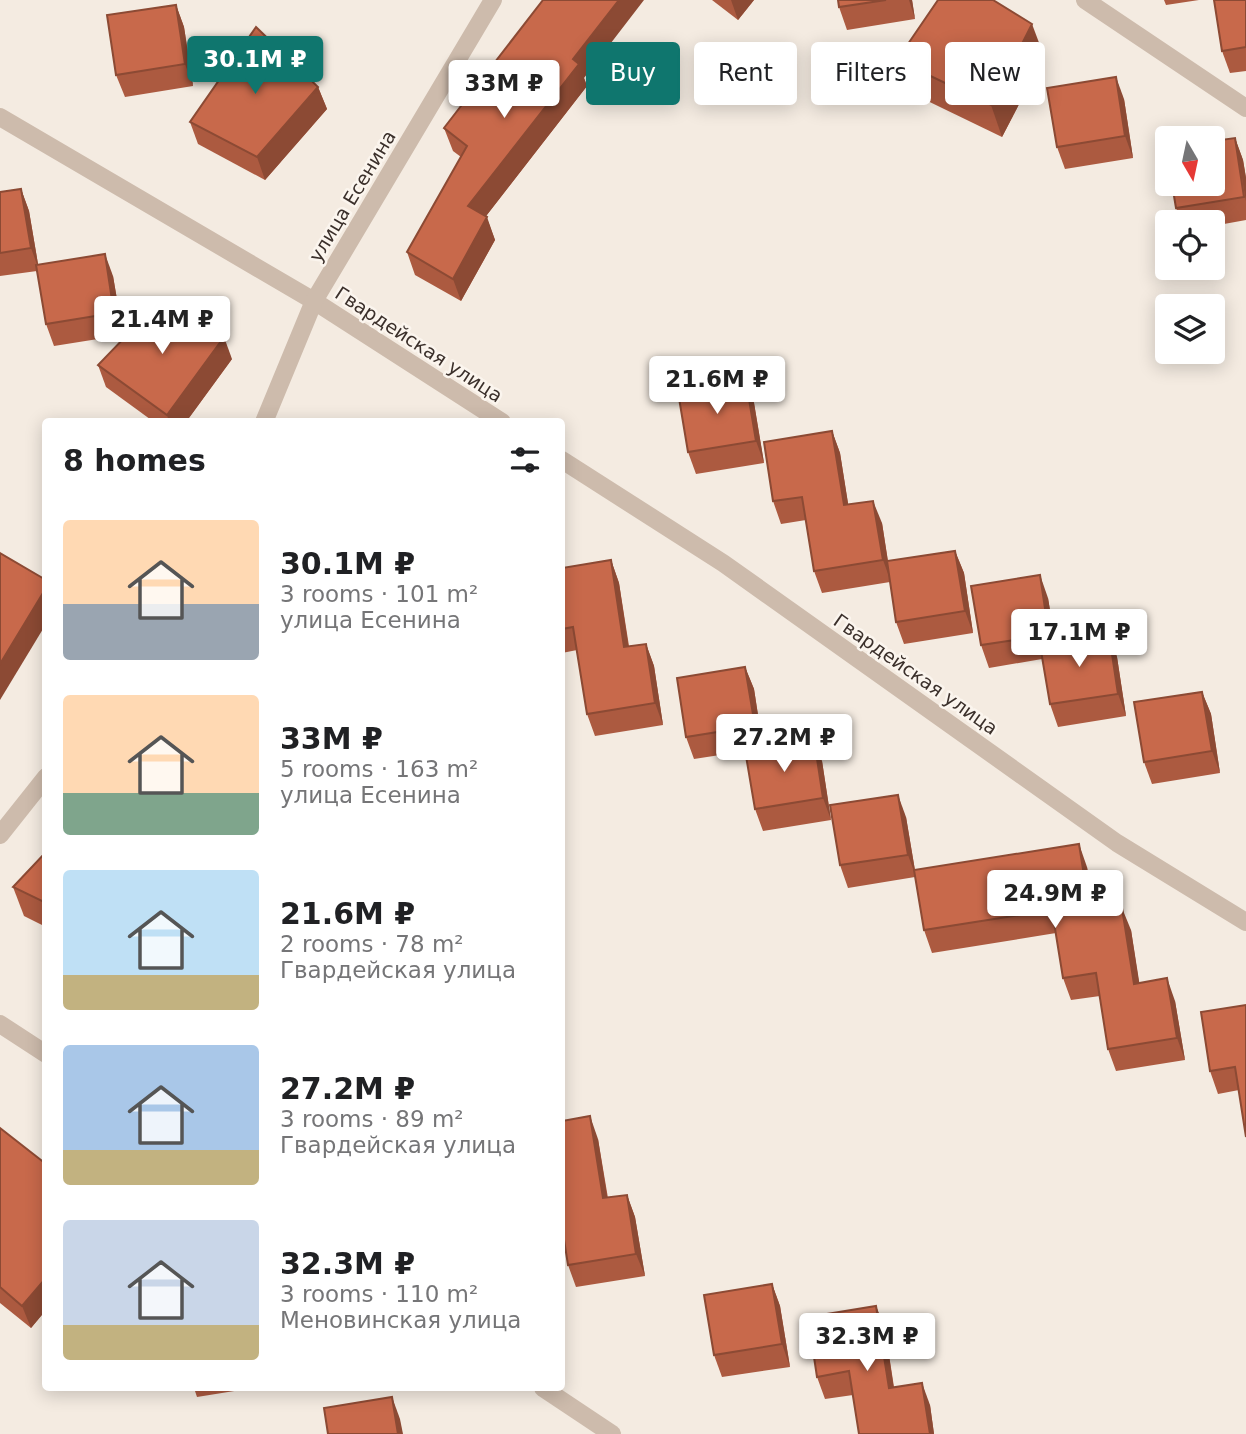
<!DOCTYPE html>
<html lang="en">
<head>
<meta charset="utf-8">
<style>
	:root { --surface:#fff; --page:#f2f2f2; --text:#202124; --muted:#757577; --accent:#0f766e }
	body { margin:0; font-family:"DejaVu Sans",sans-serif; background:var(--page); color:var(--text); height:100vh; display:flex; flex-direction:column; font-size:26px; white-space:nowrap }
	* { box-sizing:border-box; margin:0 }
	p { font-size:23px; color:var(--muted) }
	.icon { flex:none; width:38px; height:38px; fill:none; stroke:currentColor; stroke-width:2; stroke-linecap:round; stroke-linejoin:round }
	.map { position:relative; flex:1; overflow:hidden }
	.side { position:absolute; left:42px; top:418px; width:523px; height:973px; display:flex; flex-direction:column; background:var(--surface); border-radius:7px; box-shadow:0 4px 18px #0003 }
	.side>* { flex:none }
	.top-card { position:absolute; left:586px; top:42px; width:555px; height:63px; display:flex; gap:14px }
	.needle { width:46px; rotate:171deg }
	.controls { position:absolute; left:1155px; top:126px; display:grid; gap:14px }
	.controls a { display:grid; place-items:center; width:70px; height:70px; border-radius:7px; background:var(--surface); box-shadow:0 4px 18px #0003; font-size:35px }
	.price { position:absolute; translate:-50% -60px; padding:0 16px; border-radius:7px; background:#fff; color:#222; font-size:23px; line-height:46px; filter:drop-shadow(0 2px 4px #0008) }
	.price::after { content:''; position:absolute; left:50%; top:42px; width:21px; height:16px; margin-left:-10px; background:inherit; clip-path:polygon(0 0,100% 0,50% 100%) }
	.price.selected { background:var(--accent); color:#fff }
	ul { padding:0; list-style:none }
	li { display:flex; align-items:center; gap:21px; height:175px; padding:0 21px }
	li span { display:grid; place-items:center; flex:none; width:196px; height:140px; border-radius:7px; color:#555 }
	li>.icon { margin-inline-start:auto }
	span .icon { width:84px; height:84px; fill:#fffc; stroke-width:1 }
	li b { font-size:30px }
	h2 { display:flex; justify-content:space-between; align-items:center; height:84px; padding:0 21px; font-size:30px }
	.pill { padding:0 24px; border-radius:7px; background:var(--surface); box-shadow:0 4px 18px #0003; font-size:24px; line-height:63px }
	.pill.selected { background:var(--accent); color:#fff }
	.map>svg:first-child { display:block }
	.lines { fill:none; stroke-linecap:round; stroke-linejoin:round }
	.minor { stroke:#cdbbac; stroke-width:18 }
	.wall { fill:#ac5a40 }
	.shaded-wall { fill:#8c4a34 }
	.building { fill:#c8694b; stroke:#8c4a34; stroke-width:2 }
	.labels { text-anchor:middle; stroke-width:5; stroke-linejoin:round; paint-order:stroke }
	.street-label { font-size:19px; fill:#3b302b; stroke:#fbf5ee }
</style>
</head>
<body>
<div class="map">
<svg width="1246" height="1434" viewBox="0 0 1246 1434">
	<rect width="100%" height="100%" fill="#f4ebe1"/>
	<g class="lines">
		<!-- minor -->
		<g class="minor">
			<path d="M 1085,0 L 1246,108"/>
			<path d="M 0,117 L 314,301 L 502,422"/>
			<path d="M 264,422 L 314,301 L 493,0"/>
			<path d="M 562,460 L 723,563 L 1117,843 L 1246,922"/>
			<path d="M 0,835 L 46,777"/>
			<path d="M 0,1024 L 46,1054"/>
			<path d="M 543,1388 L 612,1434"/>
		</g>
	</g>
	<!-- wall -->
	<g class="wall">
		<path d="M 712,0 L 754,0 L 738,20 Z"/>
		<path d="M 838,0 L 912,0 L 915,19 L 847,30 L 839,7 Z"/>
		<path d="M 1164,0 L 1199,0 L 1166,5 Z"/>
		<path d="M 1246,0 L 1246,71 L 1230,73 L 1222,51 Z"/>
		<path d="M 176,5 L 184,27 L 193,86 L 125,97 L 116,75 Z"/>
		<path d="M 1044,56 L 1002,137 L 909,92 L 897,60 Z"/>
		<path d="M 584,78 L 587,86 L 486,216 L 495,240 L 461,301 L 415,275 L 407,252 L 461,157 L 453,151 L 444,128 Z"/>
		<path d="M 318,87 L 327,109 L 265,180 L 198,144 L 190,122 Z"/>
		<path d="M 1124,99 L 1133,158 L 1065,169 L 1057,147 Z"/>
		<path d="M 1235,138 L 1243,160 L 1246,178 L 1246,220 L 1213,226 L 1213,222 L 1181,222 L 1176,208 Z"/>
		<path d="M 21,189 L 29,211 L 38,264 L 113,276 L 123,335 L 54,346 L 46,324 L 37,271 L 0,276 L 0,192 Z"/>
		<path d="M 232,359 L 186,422 L 154,422 L 106,387 L 98,365 Z"/>
		<path d="M 746,381 L 754,403 L 764,463 L 696,474 L 688,452 Z"/>
		<path d="M 832,431 L 840,453 L 848,504 L 882,523 L 888,561 L 955,551 L 964,573 L 973,633 L 904,644 L 896,622 L 890,582 L 822,593 L 814,571 L 806,520 L 781,524 L 773,501 Z"/>
		<path d="M 611,560 L 619,583 L 629,646 L 646,644 L 654,666 L 663,725 L 595,736 L 587,714 L 577,650 L 562,653 L 562,568 Z"/>
		<path d="M 1048,598 L 1055,643 L 1109,634 L 1117,657 L 1126,716 L 1058,727 L 1050,704 L 1042,659 L 989,668 L 981,645 Z"/>
		<path d="M 745,667 L 754,689 L 763,747 L 822,761 L 831,820 L 763,831 L 755,809 L 746,751 L 694,759 L 686,737 Z"/>
		<path d="M 1202,692 L 1211,714 L 1220,773 L 1152,784 L 1144,762 Z"/>
		<path d="M 906,817 L 915,870 L 1087,867 L 1094,912 L 1131,930 L 1139,983 L 1175,1001 L 1185,1060 L 1116,1071 L 1108,1049 L 1100,996 L 1071,1000 L 1063,978 L 1056,933 L 932,953 L 924,930 L 915,877 L 848,888 L 840,865 Z"/>
		<path d="M 46,852 L 46,927 L 24,916 L 13,887 Z"/>
		<path d="M 1246,1005 L 1239,1090 L 1218,1094 L 1210,1071 Z"/>
		<path d="M 0,1128 L 46,1164 L 46,1310 L 31,1328 L 0,1303 Z"/>
		<path d="M 598,1139 L 608,1198 L 627,1195 L 635,1217 L 645,1276 L 576,1287 L 568,1265 Z"/>
		<path d="M 772,1284 L 780,1306 L 790,1367 L 722,1377 L 714,1355 Z"/>
		<path d="M 876,1306 L 885,1329 L 894,1387 L 930,1405 L 934,1434 L 859,1434 L 853,1395 L 825,1399 L 817,1377 Z"/>
		<path d="M 194,1388 L 253,1388 L 197,1397 Z"/>
	</g>
	<!-- shaded-wall -->
	<g class="shaded-wall">
		<path d="M 619,0 L 644,0 L 584,78 L 587,86 L 476,229 L 468,206 L 573,59 Z"/>
		<path d="M 731,0 L 754,0 L 738,20 Z"/>
		<path d="M 909,0 L 912,0 L 915,19 Z"/>
		<path d="M 176,5 L 184,27 L 193,86 L 185,64 Z"/>
		<path d="M 1032,24 L 1044,56 L 1002,137 L 991,105 Z"/>
		<path d="M 1116,77 L 1124,99 L 1133,158 L 1125,136 Z"/>
		<path d="M 318,87 L 327,109 L 265,180 L 257,157 Z"/>
		<path d="M 1235,138 L 1243,160 L 1246,178 L 1246,201 Z"/>
		<path d="M 21,189 L 29,211 L 39,270 L 31,248 Z"/>
		<path d="M 487,217 L 495,240 L 461,301 L 453,279 Z"/>
		<path d="M 105,254 L 113,276 L 123,335 L 114,313 Z"/>
		<path d="M 224,337 L 232,359 L 186,422 L 169,422 L 167,415 Z"/>
		<path d="M 746,381 L 754,403 L 764,463 L 756,441 Z"/>
		<path d="M 832,431 L 840,453 L 852,528 L 844,505 Z"/>
		<path d="M 873,501 L 882,523 L 891,582 L 883,560 Z"/>
		<path d="M 955,551 L 964,573 L 973,633 L 965,611 Z"/>
		<path d="M 611,560 L 619,583 L 632,670 L 624,647 Z"/>
		<path d="M 1040,575 L 1048,598 L 1058,657 L 1049,635 Z"/>
		<path d="M 46,588 L 46,624 L 0,700 L 0,664 Z"/>
		<path d="M 1109,634 L 1117,657 L 1126,716 L 1118,694 Z"/>
		<path d="M 646,644 L 654,666 L 663,725 L 655,703 Z"/>
		<path d="M 745,667 L 754,689 L 763,748 L 755,726 Z"/>
		<path d="M 1202,692 L 1211,714 L 1220,773 L 1212,751 Z"/>
		<path d="M 814,739 L 822,761 L 831,820 L 823,798 Z"/>
		<path d="M 898,795 L 906,817 L 916,877 L 908,855 Z"/>
		<path d="M 1079,844 L 1087,867 L 1098,935 L 1090,913 Z"/>
		<path d="M 1122,908 L 1131,930 L 1143,1006 L 1134,984 Z"/>
		<path d="M 1167,978 L 1175,1001 L 1185,1060 L 1177,1038 Z"/>
		<path d="M 590,1116 L 598,1139 L 611,1221 L 603,1198 Z"/>
		<path d="M 627,1195 L 635,1217 L 645,1276 L 636,1254 Z"/>
		<path d="M 46,1278 L 46,1310 L 31,1328 L 22,1306 Z"/>
		<path d="M 772,1284 L 780,1306 L 790,1367 L 782,1344 Z"/>
		<path d="M 876,1306 L 885,1329 L 897,1410 L 889,1388 Z"/>
		<path d="M 922,1383 L 930,1405 L 934,1434 L 930,1434 Z"/>
		<path d="M 392,1397 L 400,1419 L 403,1434 L 398,1434 Z"/>
	</g>
	<!-- building -->
	<g class="building">
		<path d="M 543,0 L 619,0 L 573,59 L 579,64 L 468,206 L 487,217 L 453,279 L 407,252 L 467,146 L 444,128 Z"/>
		<path d="M 838,0 L 886,0 L 839,7 Z"/>
		<path d="M 938,0 L 993,0 L 1032,24 L 991,105 L 897,60 Z"/>
		<path d="M 1214,0 L 1246,0 L 1246,47 L 1222,51 Z"/>
		<path d="M 176,5 L 185,64 L 116,75 L 107,15 Z"/>
		<path d="M 256,27 L 318,87 L 257,157 L 190,122 Z"/>
		<path d="M 1116,77 L 1125,136 L 1057,147 L 1047,88 Z"/>
		<path d="M 1235,138 L 1244,197 L 1176,208 L 1172,184 L 1213,184 L 1213,141 Z"/>
		<path d="M 21,189 L 31,248 L 0,253 L 0,192 Z"/>
		<path d="M 105,254 L 114,313 L 46,324 L 36,265 Z"/>
		<path d="M 158,303 L 224,337 L 167,415 L 98,365 Z"/>
		<path d="M 746,381 L 756,441 L 688,452 L 678,392 Z"/>
		<path d="M 832,431 L 844,505 L 873,501 L 883,560 L 814,571 L 802,497 L 773,501 L 764,442 Z"/>
		<path d="M 955,551 L 965,611 L 896,622 L 887,561 Z"/>
		<path d="M 0,553 L 46,580 L 46,588 L 0,664 Z"/>
		<path d="M 611,560 L 624,647 L 646,644 L 655,703 L 587,714 L 573,627 L 562,629 L 562,568 Z"/>
		<path d="M 1040,575 L 1049,635 L 981,645 L 971,586 Z"/>
		<path d="M 1109,634 L 1118,694 L 1050,704 L 1040,645 Z"/>
		<path d="M 745,667 L 755,726 L 686,737 L 677,678 Z"/>
		<path d="M 1202,692 L 1212,751 L 1144,762 L 1134,702 Z"/>
		<path d="M 814,739 L 823,798 L 755,809 L 745,750 Z"/>
		<path d="M 898,795 L 908,855 L 840,865 L 830,805 Z"/>
		<path d="M 1079,844 L 1090,913 L 1122,908 L 1134,984 L 1167,978 L 1177,1038 L 1108,1049 L 1096,973 L 1063,978 L 1052,910 L 924,930 L 914,870 Z"/>
		<path d="M 46,852 L 46,903 L 13,887 Z"/>
		<path d="M 1246,1005 L 1246,1137 L 1235,1067 L 1210,1071 L 1201,1012 Z"/>
		<path d="M 590,1116 L 603,1198 L 627,1195 L 636,1254 L 568,1265 L 562,1227 L 562,1121 Z"/>
		<path d="M 0,1128 L 46,1164 L 46,1278 L 22,1306 L 0,1287 Z"/>
		<path d="M 772,1284 L 782,1344 L 714,1355 L 704,1295 Z"/>
		<path d="M 876,1306 L 889,1388 L 922,1383 L 930,1434 L 859,1434 L 849,1371 L 817,1377 L 808,1317 Z"/>
		<path d="M 392,1397 L 398,1434 L 328,1434 L 324,1408 Z"/>
	</g>
	<g class="labels">
		<!-- street labels -->
		<g class="street-label">
			<text transform="translate(352 196) rotate(-59)" y="7">улица Есенина</text>
			<text transform="translate(419 344) rotate(33)" y="7">Гвардейская улица</text>
			<text transform="translate(916 674) rotate(35)" y="7">Гвардейская улица</text>
		</g>
	</g>
</svg>
<div class="controls">
<a><svg class="needle" viewBox="-14 -14 28 28"><path d="M0-13l5 13h-10z" fill="#e53935"/><path d="M0 13l5-13h-10z" fill="#757577"/></svg></a>
<a><svg class="icon" aria-label="locate" viewBox="0 0 24 24"><circle cx="12" cy="12" r="6"/><path d="M12 2v4M12 18v4M2 12h4M18 12h4"/></svg></a>
<a><svg class="icon" aria-label="layers" viewBox="0 0 24 24"><path d="M12 4l9 5-9 5-9-5zM3 14l9 5 9-5"/></svg></a>
</div>
<b class="price selected" style="left:255px;top:96px">30.1M ₽</b>
<b class="price" style="left:504px;top:120px">33M ₽</b>
<b class="price" style="left:162px;top:356px">21.4M ₽</b>
<b class="price" style="left:717px;top:416px">21.6M ₽</b>
<b class="price" style="left:1079px;top:669px">17.1M ₽</b>
<b class="price" style="left:784px;top:774px">27.2M ₽</b>
<b class="price" style="left:1055px;top:930px">24.9M ₽</b>
<b class="price" style="left:867px;top:1373px">32.3M ₽</b>
<div class="top-card">
<a class="pill selected">Buy</a>
<a class="pill">Rent</a>
<a class="pill">Filters</a>
<a class="pill">New</a>
</div>
<section class="side">
<h2>8 homes<svg class="icon" aria-label="filters" viewBox="0 0 24 24"><path d="M4 7h16M4 17h16"/><circle cx="9" cy="7" r="2"/><circle cx="15" cy="17" r="2"/></svg></h2>
<ul>
<li><span style="background:linear-gradient(#ffd9b3 60%,#9aa5b1 0)"><svg class="icon" aria-label="home" viewBox="0 0 24 24"><path d="M3 11l9-7 9 7M6 9v11h12V9"/></svg></span><div><b>30.1M ₽</b><p>3 rooms · 101 m²</p><p>улица Есенина</p></div></li>
<li><span style="background:linear-gradient(#ffd9b3 70%,#7fa58c 0)"><svg class="icon" aria-label="home" viewBox="0 0 24 24"><path d="M3 11l9-7 9 7M6 9v11h12V9"/></svg></span><div><b>33M ₽</b><p>5 rooms · 163 m²</p><p>улица Есенина</p></div></li>
<li><span style="background:linear-gradient(#bfe0f5 75%,#c2b280 0)"><svg class="icon" aria-label="home" viewBox="0 0 24 24"><path d="M3 11l9-7 9 7M6 9v11h12V9"/></svg></span><div><b>21.6M ₽</b><p>2 rooms · 78 m²</p><p>Гвардейская улица</p></div></li>
<li><span style="background:linear-gradient(#a9c7e8 75%,#c2b280 0)"><svg class="icon" aria-label="home" viewBox="0 0 24 24"><path d="M3 11l9-7 9 7M6 9v11h12V9"/></svg></span><div><b>27.2M ₽</b><p>3 rooms · 89 m²</p><p>Гвардейская улица</p></div></li>
<li><span style="background:linear-gradient(#c9d6e8 75%,#c2b280 0)"><svg class="icon" aria-label="home" viewBox="0 0 24 24"><path d="M3 11l9-7 9 7M6 9v11h12V9"/></svg></span><div><b>32.3M ₽</b><p>3 rooms · 110 m²</p><p>Меновинская улица</p></div></li>
</ul>
</section>
</div>
</body>
</html>
